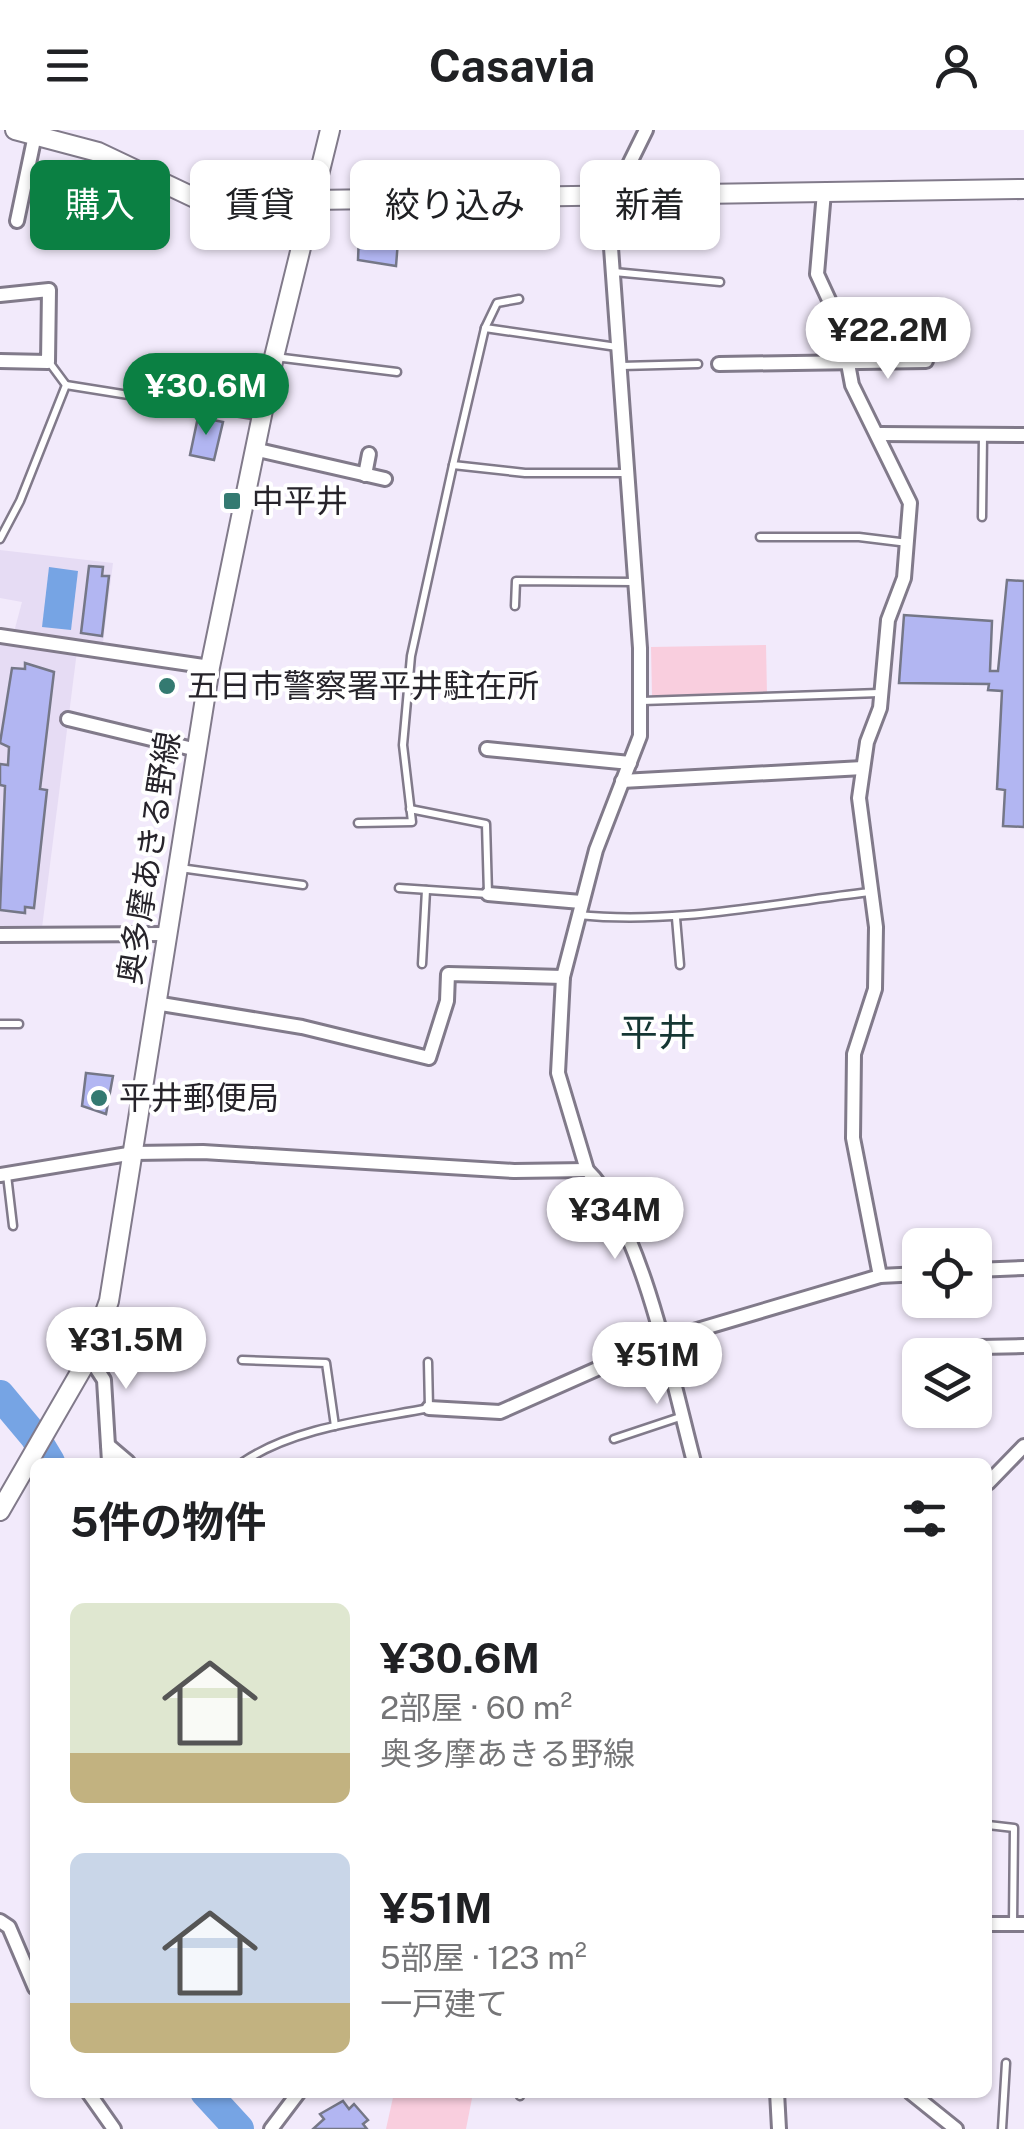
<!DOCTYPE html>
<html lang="ja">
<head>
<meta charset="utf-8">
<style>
	:root { --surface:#fff; --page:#f2f2f2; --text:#202124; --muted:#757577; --accent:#0b8043 }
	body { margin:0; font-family:"Public Sans","Noto Sans JP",sans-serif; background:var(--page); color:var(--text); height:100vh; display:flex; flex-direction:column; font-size:38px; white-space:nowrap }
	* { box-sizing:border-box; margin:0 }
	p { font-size:32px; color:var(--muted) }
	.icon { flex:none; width:55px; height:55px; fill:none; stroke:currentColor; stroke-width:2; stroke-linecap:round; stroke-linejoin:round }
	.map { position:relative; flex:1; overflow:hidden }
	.drawer { position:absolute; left:30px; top:1328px; width:962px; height:640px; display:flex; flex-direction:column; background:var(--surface); border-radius:15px; box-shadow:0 2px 8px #0004 }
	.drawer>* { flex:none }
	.top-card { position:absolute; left:30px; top:30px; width:965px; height:90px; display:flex; gap:20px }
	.fabs { position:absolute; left:902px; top:1098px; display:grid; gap:20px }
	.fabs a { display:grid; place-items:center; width:90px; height:90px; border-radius:15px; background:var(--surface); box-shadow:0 2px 8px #0004; font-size:50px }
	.price { position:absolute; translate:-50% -85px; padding:0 22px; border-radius:35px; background:#fff; color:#222; font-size:32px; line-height:65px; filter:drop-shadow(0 2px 5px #0008) }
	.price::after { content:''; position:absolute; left:50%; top:60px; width:30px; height:22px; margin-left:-15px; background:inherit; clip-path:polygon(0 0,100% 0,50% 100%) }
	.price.active { background:var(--accent); color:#fff }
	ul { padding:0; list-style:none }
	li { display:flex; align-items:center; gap:30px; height:250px; padding:0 40px }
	li span { display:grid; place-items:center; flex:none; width:280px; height:200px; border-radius:15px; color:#555 }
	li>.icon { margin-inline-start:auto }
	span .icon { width:120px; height:120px; fill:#fffc; stroke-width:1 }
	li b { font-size:42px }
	h2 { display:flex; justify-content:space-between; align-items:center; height:120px; padding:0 40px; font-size:42px }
	.chip { padding:0 35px; border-radius:15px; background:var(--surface); box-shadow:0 2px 8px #0004; font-size:35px; line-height:90px }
	.chip.active { background:var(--accent); color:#fff }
	header { display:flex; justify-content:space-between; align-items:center; height:130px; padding:0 40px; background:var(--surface); font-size:45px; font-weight:700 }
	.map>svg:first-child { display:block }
	.built { fill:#e6dcf4 }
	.green { fill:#f9cede }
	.water { fill:#76a4e4 }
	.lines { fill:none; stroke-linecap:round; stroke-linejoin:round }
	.river { stroke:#76a4e4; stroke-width:30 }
	.building { fill:#b2b6f2; stroke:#757787; stroke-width:2.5 }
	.lane-casing { stroke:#817a8a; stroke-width:11 }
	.street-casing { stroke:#817a8a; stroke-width:18 }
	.secondary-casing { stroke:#817a8a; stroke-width:22 }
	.lane { stroke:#fff; stroke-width:6 }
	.street { stroke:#fff; stroke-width:12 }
	.secondary { stroke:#fff; stroke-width:18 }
	.poi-dot { fill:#347a71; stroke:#fff; stroke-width:4 }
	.labels { text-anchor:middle; stroke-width:8; stroke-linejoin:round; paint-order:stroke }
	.poi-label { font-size:32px; fill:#27242b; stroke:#fff; text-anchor:start }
	.street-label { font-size:32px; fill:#27242b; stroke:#fff }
	.quarter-label { font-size:38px; fill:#153733; stroke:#fff }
</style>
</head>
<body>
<header><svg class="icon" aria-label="menu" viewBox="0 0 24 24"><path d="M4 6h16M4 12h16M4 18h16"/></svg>Casavia<svg class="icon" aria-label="person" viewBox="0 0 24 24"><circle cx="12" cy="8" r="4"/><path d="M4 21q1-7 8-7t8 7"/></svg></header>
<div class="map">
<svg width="1024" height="1999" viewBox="0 0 1024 1999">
	<rect width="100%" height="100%" fill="#f2eafb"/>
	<!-- built -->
	<g class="built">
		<path d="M 0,420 L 113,433 L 103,513 L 14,502 L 22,472 L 0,468 Z"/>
		<path d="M 0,511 L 77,521 L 42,798 L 0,800 Z"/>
	</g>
	<!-- green -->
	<g class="green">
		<path d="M 766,515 L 767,564 L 652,567 L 651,517 Z"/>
		<path d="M 394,1963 L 473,1963 L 466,1999 L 386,1999 Z"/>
	</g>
	<!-- water -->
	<path class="water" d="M 49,437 L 78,441 L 71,500 L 42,497 Z"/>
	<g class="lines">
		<!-- river -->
		<g class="river">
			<path d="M 0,1265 L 35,1307 L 50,1332"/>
			<path d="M 205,1962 L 239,1999"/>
		</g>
	</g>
	<!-- building -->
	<g class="building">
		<path d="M 102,40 L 133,53 L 115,113 L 84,104 Z"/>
		<path d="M 359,105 L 398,111 L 396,136 L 358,130 Z"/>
		<path d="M 198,287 L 223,292 L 214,330 L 190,325 Z"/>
		<path d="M 89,436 L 103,437 L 102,446 L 109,446 L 102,506 L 81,503 Z"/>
		<path d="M 1007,450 L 1024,451 L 1024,697 L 1003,696 L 1005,660 L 997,659 L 1002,561 L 988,560 L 989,554 L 899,553 L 904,485 L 992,491 L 990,541 L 998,541 Z"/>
		<path d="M 25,533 L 54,542 L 40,659 L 47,660 L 34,778 L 25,777 L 25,783 L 0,780 L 5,656 L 0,655 L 0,634 L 8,635 L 9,617 L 0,613 L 12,538 L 25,539 Z"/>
		<path d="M 86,943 L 113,946 L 106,984 L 82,976 Z"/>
		<path d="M 343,1971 L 349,1979 L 354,1974 L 368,1990 L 363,1994 L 367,1999 L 313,1999 L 324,1989 L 320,1984 Z"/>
	</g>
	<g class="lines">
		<defs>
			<g id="lane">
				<path d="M 614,142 L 720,152"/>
				<path d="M 519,169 L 497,173 L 485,198 L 453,335 L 525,343 L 626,343"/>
				<path d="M 485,198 L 617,217"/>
				<path d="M 275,227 L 397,242"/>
				<path d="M 49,232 L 66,255"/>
				<path d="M 621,236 L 698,234"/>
				<path d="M 66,255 L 260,286"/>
				<path d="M 982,387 L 983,306"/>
				<path d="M 760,407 L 859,407 L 908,413"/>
				<path d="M 0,409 L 20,371 L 66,255"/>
				<path d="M 515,476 L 516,451 L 634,452"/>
				<path d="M 642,571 L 879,563"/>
				<path d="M 358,693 L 412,692 L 403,615 L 411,526 L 453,335"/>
				<path d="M 180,738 L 303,755"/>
				<path d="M 399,758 L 488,764 L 486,694 L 410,679"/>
				<path d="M 578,785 C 676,795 773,773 870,762"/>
				<path d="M 676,788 L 680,835"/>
				<path d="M 422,834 L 426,760"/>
				<path d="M 0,894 L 19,894"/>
				<path d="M 7,1045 L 13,1096"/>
				<path d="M 242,1230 L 326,1233 L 335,1296"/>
				<path d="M 614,1309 L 680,1287"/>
				<path d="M 243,1332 C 295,1297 368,1290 429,1278 L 428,1232"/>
				<path d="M 988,1695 L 1014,1698 L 1013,1793"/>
				<path d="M 520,1966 L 521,1962"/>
				<path d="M 1002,1999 L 1006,1933"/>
			</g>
			<g id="street">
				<path d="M 646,0 L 614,65 L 609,90 L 640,518 L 640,606 L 596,720 L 563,847 L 558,943 L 587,1040 C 641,1092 674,1257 694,1332"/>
				<path d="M 824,62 L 817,144 L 841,196 L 852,255 L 910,373 L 904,448 L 888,490 L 880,578 L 867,612 L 859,668 L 876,797 L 875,859 L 854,924 L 853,1008 L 880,1146"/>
				<path d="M 17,91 L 35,5"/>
				<path d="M 0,165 L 49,160 L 48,232 L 0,231"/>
				<path d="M 719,234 L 926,231"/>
				<path d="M 880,304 L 1024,305"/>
				<path d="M 254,319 L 385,349"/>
				<path d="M 365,345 L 369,324"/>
				<path d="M 0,506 L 210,537"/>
				<path d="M 68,589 L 197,620"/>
				<path d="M 487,619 L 630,633"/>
				<path d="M 622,651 L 863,638"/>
				<path d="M 488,764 L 581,772"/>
				<path d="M 0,805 L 165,804"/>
				<path d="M 155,873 L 302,897 L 429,928 L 447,871 L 448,844 L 563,847"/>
				<path d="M 0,1045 L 134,1023 L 203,1022 L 514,1041 L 587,1040"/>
				<path d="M 975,1140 L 1024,1138"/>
				<path d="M 980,1217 L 1024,1216"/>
				<path d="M 89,1227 L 104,1250 L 109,1332"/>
				<path d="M 429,1278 L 500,1282 L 660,1211 L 880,1146 L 920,1144"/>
				<path d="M 108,1315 L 128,1332"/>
				<path d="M 988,1353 L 1024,1316"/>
				<path d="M 0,1791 L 9,1797 L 35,1858"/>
				<path d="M 988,1794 L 1024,1794"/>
				<path d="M 88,1962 L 114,1999"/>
				<path d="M 777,1962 L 779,1999"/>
				<path d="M 910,1962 L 956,1999"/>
				<path d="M 271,1999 L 299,1962"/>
			</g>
			<g id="secondary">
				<path d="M 15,0 L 98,22 L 214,77 L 302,109"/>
				<path d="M 313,70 L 1024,59"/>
				<path d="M 0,1381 L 89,1227 L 109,1171 L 210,537 L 274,227 L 330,0"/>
			</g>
		</defs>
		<!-- lane casing -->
		<use href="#lane" class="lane-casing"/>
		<!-- street casing -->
		<use href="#street" class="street-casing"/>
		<!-- secondary casing -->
		<use href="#secondary" class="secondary-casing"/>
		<!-- lane -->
		<use href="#lane" class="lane"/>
		<!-- street -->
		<use href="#street" class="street"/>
		<!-- secondary -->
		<use href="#secondary" class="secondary"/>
	</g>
	<!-- markers -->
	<g class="poi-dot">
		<rect x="222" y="361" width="20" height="20" rx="5"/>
		<circle cx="167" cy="556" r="10"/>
		<circle cx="99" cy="968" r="10"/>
	</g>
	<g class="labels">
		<!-- poi labels -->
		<g class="poi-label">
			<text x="252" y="382">中平井</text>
			<text x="187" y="567">五日市警察署平井駐在所</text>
			<text x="119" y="979">平井郵便局</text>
		</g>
		<!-- street labels -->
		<g class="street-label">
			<text transform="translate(149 728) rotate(-81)" y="11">奥多摩あきる野線</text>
		</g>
		<!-- quarter labels -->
		<g class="quarter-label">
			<text x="658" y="916">平井</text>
		</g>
	</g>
</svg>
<div class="fabs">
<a><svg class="icon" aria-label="locate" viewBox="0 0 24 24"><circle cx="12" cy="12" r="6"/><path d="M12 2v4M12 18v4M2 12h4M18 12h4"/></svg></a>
<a><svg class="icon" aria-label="layers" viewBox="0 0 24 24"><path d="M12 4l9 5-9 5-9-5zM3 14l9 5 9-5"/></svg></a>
</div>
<b class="price" style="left:888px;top:252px">¥22.2M</b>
<b class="price active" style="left:206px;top:308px">¥30.6M</b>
<b class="price" style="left:615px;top:1132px">¥34M</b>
<b class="price" style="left:126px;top:1262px">¥31.5M</b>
<b class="price" style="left:657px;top:1277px">¥51M</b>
<div class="top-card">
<a class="chip active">購入</a>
<a class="chip">賃貸</a>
<a class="chip">絞り込み</a>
<a class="chip">新着</a>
</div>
<section class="drawer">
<h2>5件の物件<svg class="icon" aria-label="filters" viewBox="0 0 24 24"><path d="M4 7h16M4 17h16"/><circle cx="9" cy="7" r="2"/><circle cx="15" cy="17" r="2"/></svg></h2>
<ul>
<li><span style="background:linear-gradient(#dfe7d0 75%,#c2b280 0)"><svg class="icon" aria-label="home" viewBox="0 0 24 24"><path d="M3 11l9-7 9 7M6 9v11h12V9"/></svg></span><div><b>¥30.6M</b><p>2部屋 · 60 m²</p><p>奥多摩あきる野線</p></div></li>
<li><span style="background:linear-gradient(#c9d6e8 75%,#c2b280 0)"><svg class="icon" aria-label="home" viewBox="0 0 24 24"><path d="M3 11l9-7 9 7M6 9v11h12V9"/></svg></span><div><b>¥51M</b><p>5部屋 · 123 m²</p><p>一戸建て</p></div></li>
</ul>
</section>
</div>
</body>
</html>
